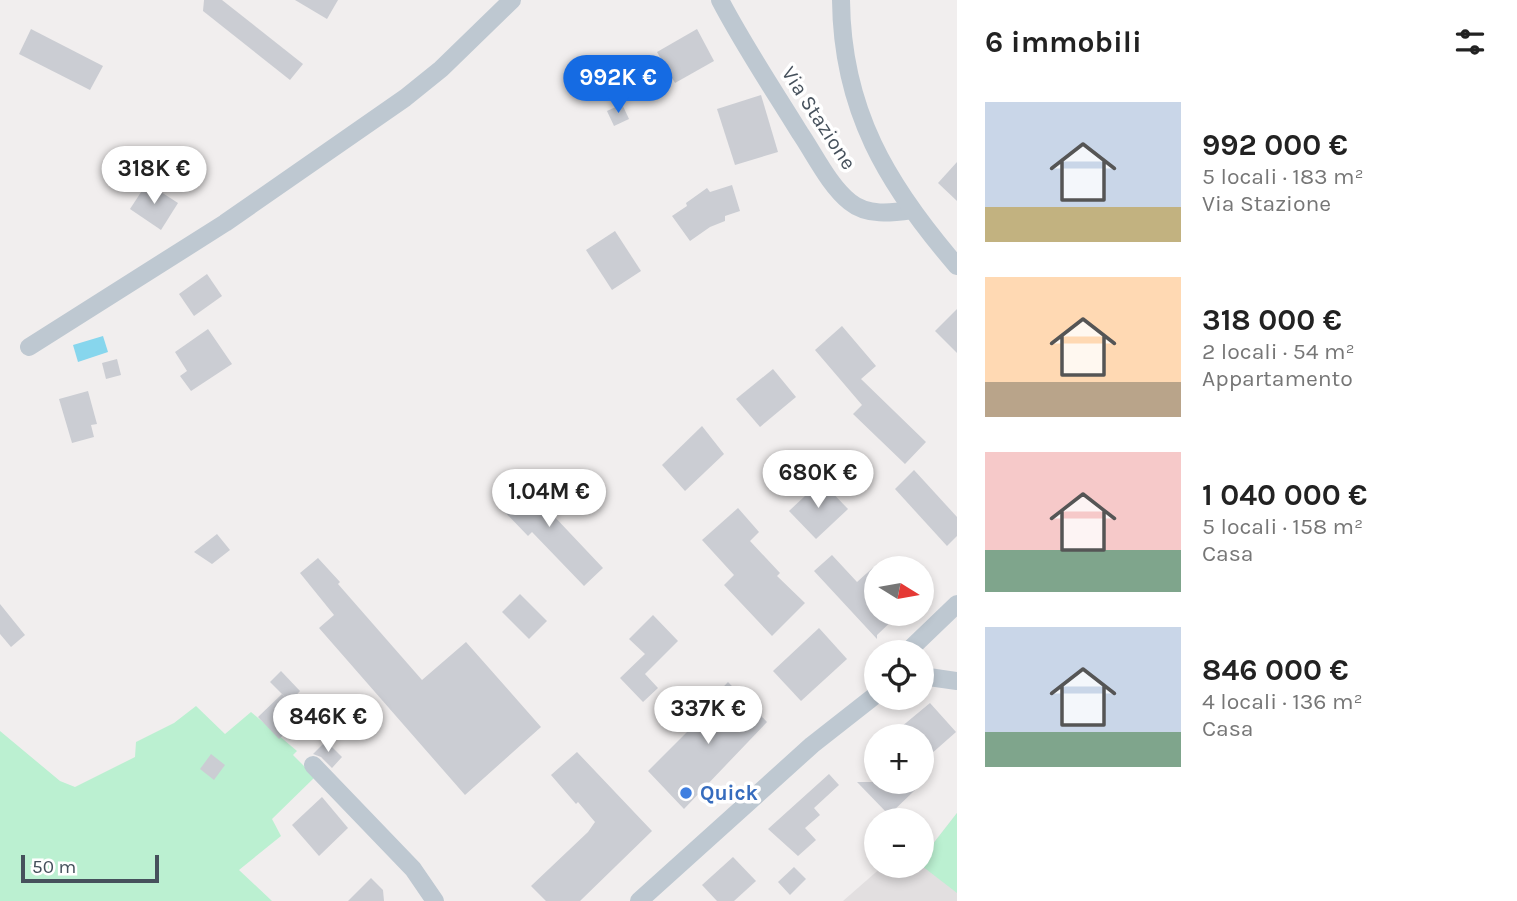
<!DOCTYPE html>
<html lang="it">
<head>
<meta charset="utf-8">
<style>
	:root { --surface:#fff; --page:#f2f2f2; --text:#222; --muted:#767676; --accent:#156be3 }
	body { margin:0; font-family:Karla,sans-serif; background:var(--page); color:var(--text); height:100vh; display:flex; flex-direction:column; font-size:26px; white-space:nowrap }
	* { box-sizing:border-box; margin:0 }
	p { font-size:23px; color:var(--muted) }
	.icon { flex:none; width:38px; height:38px; fill:none; stroke:currentColor; stroke-width:2; stroke-linecap:round; stroke-linejoin:round }
	.map { position:relative; flex:1; overflow:hidden }
	.sheet { display:flex; flex-direction:column; background:var(--surface); width:560px }
	.sheet>* { flex:none }
	.needle { width:46px; rotate:101deg }
	.controls { position:absolute; left:864px; top:556px; display:grid; gap:14px }
	.controls a { display:grid; place-items:center; width:70px; height:70px; border-radius:50%; background:var(--surface); box-shadow:0 4px 10px #0003; font-size:35px }
	.scale { position:absolute; left:21px; bottom:18px; width:138px; box-sizing:border-box; padding-left:7px; border:4px solid #46515c; border-top:0; font-size:19px; line-height:24px; white-space:nowrap; color:#46515c; -webkit-text-stroke:5px #fff; paint-order:stroke }
	.price { position:absolute; translate:-50% -60px; padding:0 16px; border-radius:24px; background:#fff; color:#222; font-size:23px; line-height:46px; filter:drop-shadow(0 2px 4px #0008) }
	.price::after { content:''; position:absolute; left:50%; top:42px; width:21px; height:16px; margin-left:-10px; background:inherit; clip-path:polygon(0 0,100% 0,50% 100%) }
	.price.on { background:var(--accent); color:#fff }
	ul { padding:0; list-style:none }
	li { display:flex; align-items:center; gap:21px; height:175px; padding:0 28px }
	li span { display:grid; place-items:center; flex:none; width:196px; height:140px; border-radius:0px; color:#555 }
	li>.icon { margin-inline-start:auto }
	span .icon { width:84px; height:84px; fill:#fffc; stroke-width:1 }
	li b { font-size:30px }
	h2 { display:flex; justify-content:space-between; align-items:center; height:84px; padding:0 28px; font-size:30px }
	main { display:flex; flex:1; min-height:0 }
	.map>svg:first-child { display:block }
	.education { fill:#e2dfe0 }
	.green { fill:#bbf0d1 }
	.water { fill:#87d6ed }
	.building { fill:#cbcdd3 }
	.lines { fill:none; stroke-linecap:round; stroke-linejoin:round }
	.street { stroke:#bec8d1; stroke-width:18 }
	.shop-dot { fill:#3f7fe0; stroke:#fff; stroke-width:2.5 }
	.labels { text-anchor:middle; stroke-width:7; stroke-linejoin:round; paint-order:stroke }
	.street-label { font-size:21px; fill:#46515c; stroke:#fff }
	.shop-label { font-size:21px; font-weight:bold; fill:#366cbe; stroke:#fff; text-anchor:start }
</style>
</head>
<body>
<main>
<div class="map">
<svg width="957" height="901" viewBox="0 0 957 901">
	<rect width="100%" height="100%" fill="#f1eeee"/>
	<!-- education -->
	<path class="education" d="M 957,813 L 957,901 L 843,901 L 883,866 L 922,866 L 922,858 Z"/>
	<!-- green -->
	<g class="green">
		<path d="M 196,706 L 225,734 L 251,712 L 297,751 L 293,755 L 315,777 L 272,819 L 281,836 L 239,870 L 272,901 L 0,901 L 0,731 L 60,781 L 75,787 L 135,757 L 136,742 L 174,723 Z"/>
		<path d="M 957,813 L 957,893 L 922,866 L 922,858 Z"/>
	</g>
	<!-- water -->
	<path class="water" d="M 103,336 L 108,352 L 78,362 L 73,345 Z"/>
	<!-- building -->
	<g class="building">
		<path d="M 204,0 L 222,0 L 303,64 L 290,80 L 203,11 Z"/>
		<path d="M 295,0 L 338,0 L 327,19 Z"/>
		<path d="M 31,29 L 103,66 L 90,90 L 19,54 Z"/>
		<path d="M 697,29 L 714,61 L 675,83 L 657,52 Z"/>
		<path d="M 761,95 L 778,152 L 735,165 L 717,109 Z"/>
		<path d="M 622,104 L 629,119 L 614,126 L 607,111 Z"/>
		<path d="M 957,162 L 957,201 L 938,183 Z"/>
		<path d="M 147,183 L 178,203 L 161,230 L 130,209 Z"/>
		<path d="M 732,185 L 740,211 L 725,216 L 725,221 L 710,227 L 690,241 L 672,216 L 687,206 L 686,203 L 707,188 L 710,192 Z"/>
		<path d="M 615,231 L 641,271 L 612,290 L 586,250 Z"/>
		<path d="M 207,274 L 222,296 L 194,316 L 179,294 Z"/>
		<path d="M 957,309 L 957,353 L 935,331 Z"/>
		<path d="M 842,326 L 876,366 L 861,379 L 926,442 L 905,464 L 853,414 L 862,405 L 815,350 Z"/>
		<path d="M 208,329 L 232,364 L 191,391 L 180,376 L 187,371 L 175,352 Z"/>
		<path d="M 117,359 L 121,375 L 106,379 L 102,363 Z"/>
		<path d="M 773,369 L 796,397 L 760,427 L 736,399 Z"/>
		<path d="M 88,391 L 97,424 L 91,425 L 94,437 L 72,443 L 59,399 Z"/>
		<path d="M 702,426 L 724,454 L 685,491 L 662,465 Z"/>
		<path d="M 914,470 L 957,517 L 957,536 L 947,546 L 895,489 Z"/>
		<path d="M 528,475 L 558,506 L 551,513 L 603,568 L 584,586 L 532,532 L 528,536 L 498,505 Z"/>
		<path d="M 821,481 L 848,509 L 816,539 L 789,511 Z"/>
		<path d="M 738,508 L 759,532 L 750,541 L 780,573 L 777,576 L 805,603 L 772,636 L 724,585 L 734,575 L 702,540 Z"/>
		<path d="M 217,534 L 230,550 L 212,564 L 194,552 Z"/>
		<path d="M 832,555 L 857,582 L 877,564 L 877,614 L 899,614 L 877,635 L 877,639 L 814,571 Z"/>
		<path d="M 318,558 L 340,582 L 338,584 L 422,680 L 466,642 L 541,727 L 465,795 L 319,628 L 334,615 L 300,573 Z"/>
		<path d="M 520,594 L 547,621 L 529,639 L 502,612 Z"/>
		<path d="M 0,604 L 25,635 L 11,647 L 0,634 Z"/>
		<path d="M 653,615 L 678,641 L 645,674 L 658,688 L 643,702 L 620,678 L 645,654 L 629,639 Z"/>
		<path d="M 819,628 L 847,659 L 801,701 L 773,671 Z"/>
		<path d="M 281,671 L 300,691 L 290,702 L 270,682 Z"/>
		<path d="M 728,682 L 767,722 L 684,809 L 648,771 L 702,717 L 698,713 Z"/>
		<path d="M 282,694 L 293,705 L 289,708 L 300,719 L 279,739 L 258,717 Z"/>
		<path d="M 930,703 L 956,732 L 922,762 L 922,737 L 889,737 Z"/>
		<path d="M 326,741 L 342,757 L 332,768 L 321,757 L 313,754 Z"/>
		<path d="M 577,752 L 652,831 L 580,901 L 546,901 L 531,886 L 588,832 L 595,822 L 578,802 L 576,804 L 551,775 Z"/>
		<path d="M 211,754 L 225,765 L 214,780 L 200,769 Z"/>
		<path d="M 829,774 L 839,785 L 814,808 L 820,815 L 805,828 L 816,840 L 798,856 L 768,829 Z"/>
		<path d="M 857,782 L 908,782 L 915,790 L 889,815 Z"/>
		<path d="M 322,797 L 348,828 L 319,856 L 292,825 Z"/>
		<path d="M 733,857 L 756,881 L 734,901 L 717,901 L 702,885 Z"/>
		<path d="M 794,867 L 806,879 L 790,895 L 778,882 Z"/>
		<path d="M 371,878 L 383,890 L 384,901 L 348,901 Z"/>
	</g>
	<g class="lines">
		<!-- street -->
		<g class="street">
			<path d="M 720,0 C 744,46 773,89 800,133 C 815,155 829,185 850,202 C 867,216 891,213 912,210"/>
			<path d="M 841,0 C 842,110 887,185 957,266"/>
			<path d="M 29,347 L 225,223 L 405,98 L 441,69 L 512,0"/>
			<path d="M 906,653 L 957,604"/>
			<path d="M 922,676 L 957,681"/>
			<path d="M 313,765 L 413,869 L 435,901"/>
			<path d="M 639,901 L 812,745 L 877,694"/>
		</g>
	</g>
	<!-- markers -->
	<circle class="shop-dot" cx="686" cy="793" r="7"/>
	<g class="labels">
		<!-- street labels -->
		<g class="street-label">
			<text transform="translate(819 118) rotate(57)" y="7">Via Stazione</text>
		</g>
		<!-- shop labels -->
		<g class="shop-label">
			<text x="700" y="800">Quick</text>
		</g>
	</g>
</svg>
<div class="controls">
<a><svg class="needle" viewBox="-14 -14 28 28"><path d="M0-13l5 13h-10z" fill="#e53935"/><path d="M0 13l5-13h-10z" fill="#767676"/></svg></a>
<a><svg class="icon" aria-label="locate" viewBox="0 0 24 24"><circle cx="12" cy="12" r="6"/><path d="M12 2v4M12 18v4M2 12h4M18 12h4"/></svg></a>
<a>+</a>
<a>−</a>
</div>
<div class="scale">50 m</div>
<b class="price on" style="left:618px;top:115px">992K €</b>
<b class="price" style="left:154px;top:206px">318K €</b>
<b class="price" style="left:818px;top:510px">680K €</b>
<b class="price" style="left:549px;top:529px">1.04M €</b>
<b class="price" style="left:708px;top:746px">337K €</b>
<b class="price" style="left:328px;top:754px">846K €</b>
</div>
<section class="sheet">
<h2>6 immobili<svg class="icon" aria-label="filters" viewBox="0 0 24 24"><path d="M4 7h16M4 17h16"/><circle cx="9" cy="7" r="2"/><circle cx="15" cy="17" r="2"/></svg></h2>
<ul>
<li><span style="background:linear-gradient(#c9d6e8 75%,#c2b280 0)"><svg class="icon" aria-label="home" viewBox="0 0 24 24"><path d="M3 11l9-7 9 7M6 9v11h12V9"/></svg></span><div><b>992 000 €</b><p>5 locali · 183 m²</p><p>Via Stazione</p></div></li>
<li><span style="background:linear-gradient(#ffd9b3 75%,#b9a48a 0)"><svg class="icon" aria-label="home" viewBox="0 0 24 24"><path d="M3 11l9-7 9 7M6 9v11h12V9"/></svg></span><div><b>318 000 €</b><p>2 locali · 54 m²</p><p>Appartamento</p></div></li>
<li><span style="background:linear-gradient(#f6c9c9 70%,#7fa58c 0)"><svg class="icon" aria-label="home" viewBox="0 0 24 24"><path d="M3 11l9-7 9 7M6 9v11h12V9"/></svg></span><div><b>1 040 000 €</b><p>5 locali · 158 m²</p><p>Casa</p></div></li>
<li><span style="background:linear-gradient(#c9d6e8 75%,#7fa58c 0)"><svg class="icon" aria-label="home" viewBox="0 0 24 24"><path d="M3 11l9-7 9 7M6 9v11h12V9"/></svg></span><div><b>846 000 €</b><p>4 locali · 136 m²</p><p>Casa</p></div></li>
</ul>
</section>
</main>
</body>
</html>
